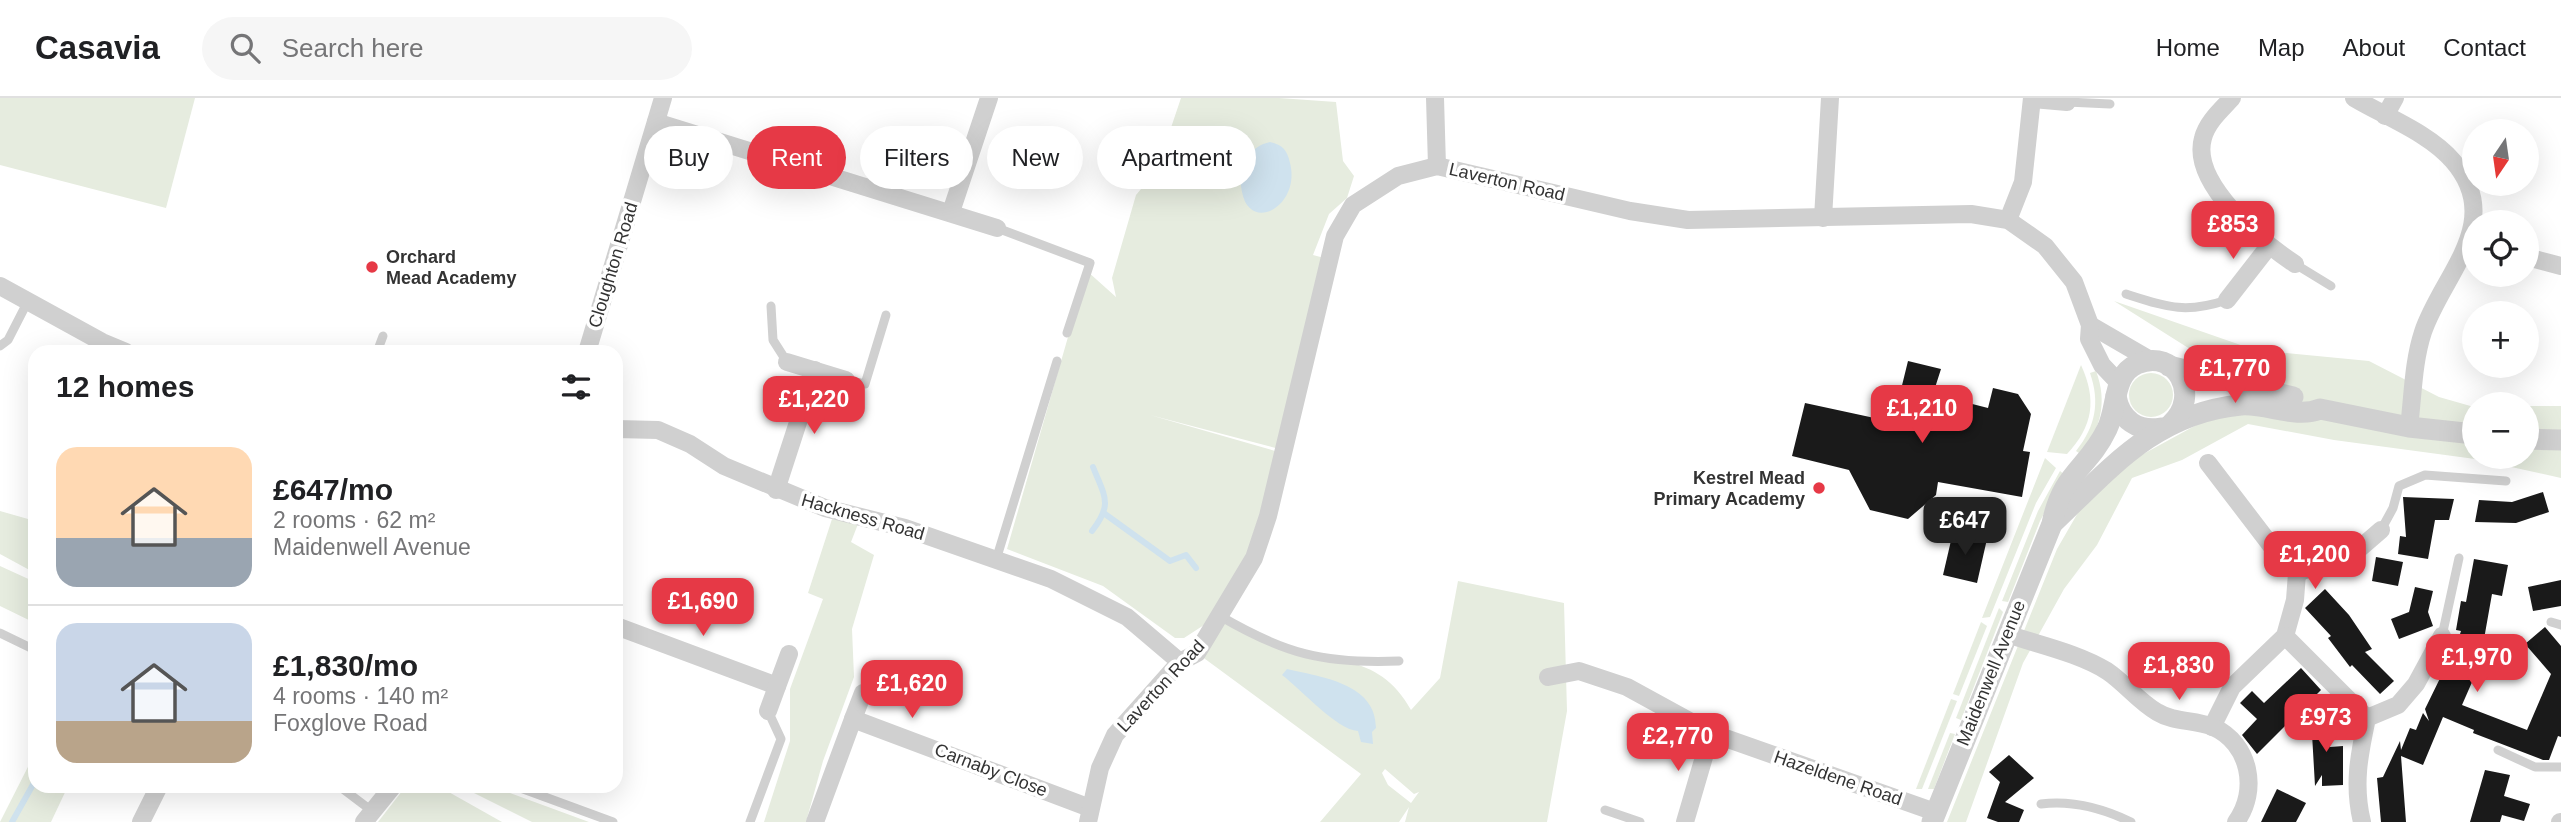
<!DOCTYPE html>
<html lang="en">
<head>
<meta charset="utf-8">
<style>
	:root { --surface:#fff; --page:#f6f6f6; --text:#202124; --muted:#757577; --line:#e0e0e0; --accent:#e63946 }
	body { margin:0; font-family:Helvetica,sans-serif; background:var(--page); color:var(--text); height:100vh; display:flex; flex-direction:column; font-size:26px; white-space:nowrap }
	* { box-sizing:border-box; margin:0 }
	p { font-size:23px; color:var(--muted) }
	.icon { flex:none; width:38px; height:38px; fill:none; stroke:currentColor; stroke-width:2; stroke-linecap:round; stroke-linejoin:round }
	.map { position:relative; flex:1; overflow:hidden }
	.side { position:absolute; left:28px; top:247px; width:595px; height:448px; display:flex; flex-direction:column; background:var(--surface); border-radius:21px; box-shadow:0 7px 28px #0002 }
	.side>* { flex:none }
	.hud { position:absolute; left:644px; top:28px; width:665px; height:63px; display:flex; gap:14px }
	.needle { width:46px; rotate:193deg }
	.buttons { position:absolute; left:2462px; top:21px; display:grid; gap:14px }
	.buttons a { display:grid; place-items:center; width:77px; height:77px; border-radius:50%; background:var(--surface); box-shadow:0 7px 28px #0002; font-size:35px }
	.price { position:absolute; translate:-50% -60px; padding:0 16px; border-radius:14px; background:var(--accent); color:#fff; font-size:23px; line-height:46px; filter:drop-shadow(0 2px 4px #0008) }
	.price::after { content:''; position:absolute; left:50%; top:42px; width:21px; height:16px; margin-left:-10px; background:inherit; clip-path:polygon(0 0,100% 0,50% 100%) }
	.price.active { background:#222; color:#fff }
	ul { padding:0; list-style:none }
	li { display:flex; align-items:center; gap:21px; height:175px; padding:0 28px }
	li+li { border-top:2px solid var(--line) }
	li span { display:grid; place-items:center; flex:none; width:196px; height:140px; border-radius:21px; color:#555 }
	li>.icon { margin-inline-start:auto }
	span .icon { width:84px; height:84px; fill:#fffc; stroke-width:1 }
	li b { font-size:30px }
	h2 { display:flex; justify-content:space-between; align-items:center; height:84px; padding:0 28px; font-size:30px }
	.tag { padding:0 24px; border-radius:32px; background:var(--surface); box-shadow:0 7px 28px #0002; font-size:24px; line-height:63px }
	.tag.active { background:var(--accent); color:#fff }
	header { display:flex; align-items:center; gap:42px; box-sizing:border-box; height:98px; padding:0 35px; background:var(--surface); border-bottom:2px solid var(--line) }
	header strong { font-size:33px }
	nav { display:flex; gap:38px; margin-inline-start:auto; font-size:24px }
	.search { width:490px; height:63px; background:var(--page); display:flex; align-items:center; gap:18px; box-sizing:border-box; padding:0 24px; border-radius:38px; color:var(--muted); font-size:26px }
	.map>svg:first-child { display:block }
	.green { fill:#e6ecdf; fill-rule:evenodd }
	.water { fill:#cfe2ee }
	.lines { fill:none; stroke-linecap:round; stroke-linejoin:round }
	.stream { stroke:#cfe2ee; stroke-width:6 }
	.building { fill:#1a1a1a }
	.service { stroke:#d0d0d0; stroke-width:9 }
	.minor { stroke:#d0d0d0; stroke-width:18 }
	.tertiary { stroke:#d0d0d0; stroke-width:21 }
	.poi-dot { fill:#e63946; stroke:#fff; stroke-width:2.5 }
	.labels { text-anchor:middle; stroke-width:7; stroke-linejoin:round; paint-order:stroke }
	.street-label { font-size:18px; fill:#333; stroke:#fff }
	.poi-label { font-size:18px; font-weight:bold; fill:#333; stroke:#fff; text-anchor:start }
</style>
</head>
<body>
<header>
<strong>Casavia</strong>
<div class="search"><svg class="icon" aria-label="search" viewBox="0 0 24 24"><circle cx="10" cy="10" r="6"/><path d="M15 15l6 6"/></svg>Search here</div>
<nav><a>Home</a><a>Map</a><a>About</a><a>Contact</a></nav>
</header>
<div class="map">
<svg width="2561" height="724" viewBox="0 0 2561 724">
	<rect width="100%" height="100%" fill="#fff"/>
	<!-- green -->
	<g class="green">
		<path d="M 0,0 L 195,0 L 166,110 L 0,67 Z"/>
		<path d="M 1181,0 L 1279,0 L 1336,4 L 1343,63 L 1354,78 L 1347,100 L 1329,116 L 1313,157 L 1328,161 L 1283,352 L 1150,317 L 1282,355 L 1267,421 L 1221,516 L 1184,540 L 1175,540 L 1103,488 L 1007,451 L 1087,173 L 1116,199 L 1112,180 L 1136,97 L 1146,85 L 1153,83 Z"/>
		<path d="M 2114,203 L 2255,252 L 2369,263 L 2439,299 L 2474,309 L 2474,359 L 2527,359 L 2527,308 L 2561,308 L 2561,380 L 2475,361 L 2334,342 L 2248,326 L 2182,362 L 2132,380 L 2097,447 L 2064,491 L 2023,565 L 1966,724 L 1947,724 L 2057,451 L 2083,406 L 2136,360 L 2200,325 L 2277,306 Z"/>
		<path d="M 2081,267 C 2097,302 2093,328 2067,356 L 2047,354 Z"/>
		<path d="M 2096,273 C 2108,305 2100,330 2082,357 L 2076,353 C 2096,328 2100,304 2090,275 Z"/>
		<circle cx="2151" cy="297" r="22"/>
		<path d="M 2045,360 L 2056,370 L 2036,405 L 1990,519 L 1982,520 Z"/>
		<path d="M 2060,373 L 2065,377 L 2040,423 L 2008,504 L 2002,503 L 2038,413 Z"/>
		<path d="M 0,413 L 35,423 L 35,475 L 0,456 Z"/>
		<path d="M 832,421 L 858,426 L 851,444 L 874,457 L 852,531 L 854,579 L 823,663 L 806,724 L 764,724 L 790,643 L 790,591 L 823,501 L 808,495 Z"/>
		<path d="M 0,468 L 35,484 L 35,525 L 0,508 Z"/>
		<path d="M 1458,483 L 1564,505 L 1567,613 L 1547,724 L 1405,724 L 1409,709 L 1399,724 L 1320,724 L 1361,676 L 1197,555 L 1222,516 C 1236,525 1252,540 1268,546 C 1323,566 1378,551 1411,612 L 1440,580 ZM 1385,671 L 1414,696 L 1419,694 L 1411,705 L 1388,687 L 1382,675 Z"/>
		<path d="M 1999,510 L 2003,514 L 1961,622 L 1956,620 Z"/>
		<path d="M 1981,524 L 1987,528 L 1959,598 L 1953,596 Z"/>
		<path d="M 1951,601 L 1957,603 L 1922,691 L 1916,691 Z"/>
		<path d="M 1950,635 L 1955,636 L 1934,691 L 1928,691 Z"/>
		<path d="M 35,655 L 35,688 L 68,688 L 51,724 L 0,724 Z"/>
		<path d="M 406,688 L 438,688 L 502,724 L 378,724 Z"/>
		<path d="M 460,688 L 491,688 L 589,724 L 532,724 Z"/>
	</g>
	<!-- water -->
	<g class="water">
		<path d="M 1270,44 C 1283,47 1287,52 1290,65 C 1301,108 1250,136 1242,94 C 1237,72 1247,49 1270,44 Z"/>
		<path d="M 1287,571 C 1321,579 1376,585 1376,630 L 1372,634 L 1373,646 L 1361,644 L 1358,633 C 1337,632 1302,592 1282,577 Z"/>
	</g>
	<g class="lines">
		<!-- stream -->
		<g class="stream">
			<path d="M 1105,416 L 1170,463 L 1186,457 L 1196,470"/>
			<path d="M 1092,433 C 1113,406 1105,399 1093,369"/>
			<path d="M 12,724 L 35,683"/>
		</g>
	</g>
	<!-- building -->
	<g class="building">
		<path d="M 1908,263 L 1941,271 L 1933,296 L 1988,310 L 1993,290 L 2018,296 L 2031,316 L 2023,353 L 2030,354 L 2022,399 L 1938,384 L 1936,397 L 1908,421 L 1870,412 L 1849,372 L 1792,358 L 1805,305 L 1893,324 Z"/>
		<path d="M 2543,394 L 2549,414 L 2516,425 L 2475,424 L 2479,402 L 2512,404 Z"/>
		<path d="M 2403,399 L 2454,401 L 2449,422 L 2435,422 L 2428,461 L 2398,456 L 2400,438 L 2406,439 Z"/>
		<path d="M 1953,434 L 1987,441 L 1977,485 L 1943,477 Z"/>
		<path d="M 2376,459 L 2403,464 L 2398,488 L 2372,483 Z"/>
		<path d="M 2474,461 L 2508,467 L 2502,498 L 2492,496 L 2481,558 L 2483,559 L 2462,607 L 2527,632 L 2551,576 L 2525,546 L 2545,529 L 2561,548 L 2561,639 L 2558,638 L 2549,662 L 2543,662 L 2473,635 L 2474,632 L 2443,619 L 2423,667 L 2401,658 L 2406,724 L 2381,724 L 2377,680 L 2383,679 L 2400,643 L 2401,652 L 2410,630 L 2416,632 L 2423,615 L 2429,623 L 2425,611 L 2447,566 L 2449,570 L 2461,533 L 2456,532 L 2461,503 L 2466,504 Z"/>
		<path d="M 2561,482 L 2561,508 L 2533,513 L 2528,489 Z"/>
		<path d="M 2415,489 L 2433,493 L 2428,514 L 2433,528 L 2399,541 L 2391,521 L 2409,514 Z"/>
		<path d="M 2325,491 L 2349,517 L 2372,551 L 2365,554 L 2394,583 L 2380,596 L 2352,567 L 2350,569 L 2328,540 L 2331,538 L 2305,510 Z"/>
		<path d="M 2301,570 L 2321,592 L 2257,656 L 2242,637 L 2257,621 L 2240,605 L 2252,593 L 2264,605 Z"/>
		<path d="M 2329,617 L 2330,649 L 2343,648 L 2343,687 L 2322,688 L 2322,677 L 2315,688 L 2311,618 Z"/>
		<path d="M 2009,657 L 2034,680 L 2005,704 L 2024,712 L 2019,724 L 1998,724 L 1987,720 L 2000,684 L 1989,674 Z"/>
		<path d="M 2485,672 L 2510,677 L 2504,698 L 2530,706 L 2524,723 L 2502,717 L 2500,724 L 2470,724 Z"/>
		<path d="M 2277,691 L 2306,705 L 2296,724 L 2261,724 Z"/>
	</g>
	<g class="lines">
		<!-- service -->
		<g class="service">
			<path d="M 2067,4 L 2110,6"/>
			<path d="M 997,130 L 1090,165 L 1067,235"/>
			<path d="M 2295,166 L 2331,188"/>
			<path d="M 2126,196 C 2167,209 2185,216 2227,202"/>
			<path d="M 771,208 L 773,242 L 787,264"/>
			<path d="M 0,248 L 8,242 L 28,203"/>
			<path d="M 377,254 L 383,238"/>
			<path d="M 846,282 L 865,286 L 886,217"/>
			<path d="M 2381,432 L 2393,410 L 2399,388 L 2425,377 L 2506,383"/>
			<path d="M 996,462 L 1057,263"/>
			<path d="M 1220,518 C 1285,556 1324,566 1399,563"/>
			<path d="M 2551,524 L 2561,527"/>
			<path d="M 0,535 L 33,551"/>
			<path d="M 2442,538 L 2459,460"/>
			<path d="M 2498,652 L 2535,669 L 2561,669"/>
			<path d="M 339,688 L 372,713"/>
			<path d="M 515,688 L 613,724"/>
			<path d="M 304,690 L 305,688"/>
			<path d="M 2041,706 C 2073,702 2102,710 2131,724"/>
			<path d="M 1605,712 L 1640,724"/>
			<path d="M 750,724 L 781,641 L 768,613"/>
		</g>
		<!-- minor -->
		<g class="minor">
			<path d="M 1435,0 L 1437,68"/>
			<path d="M 2232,0 C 2221,12 2207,24 2203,40 C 2190,85 2262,144 2295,166"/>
			<path d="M 2354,0 C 2386,19 2429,35 2453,63 C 2506,124 2442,177 2423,234 C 2413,264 2413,298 2409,329"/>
			<path d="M 2032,1 L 2067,4"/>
			<path d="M 2385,18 L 2395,0"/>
			<path d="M 656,24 L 997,130"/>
			<path d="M 951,114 L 989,0"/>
			<path d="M 1823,120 L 1830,0"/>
			<path d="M 2008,122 L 2023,84 L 2032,0"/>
			<path d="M 2527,159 L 2561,168"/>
			<path d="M 0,188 L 102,244 L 126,254"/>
			<path d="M 2227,202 L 2269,148"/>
			<path d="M 2090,227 L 2152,263"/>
			<path d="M 587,254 L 663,0"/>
			<path d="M 787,264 L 846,282"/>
			<path d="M 616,331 L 658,332 L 690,346 L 724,368 L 825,410 L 905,430 L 1051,481 L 1127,519 L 1180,564"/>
			<path d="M 2208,365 L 2276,454 L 2297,475 L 2295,502 L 2285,538 L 2232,589 L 2212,629"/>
			<path d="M 776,392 L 815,272"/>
			<path d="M 2297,475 L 2359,451 L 2381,432"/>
			<path d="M 616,528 L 777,588"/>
			<path d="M 2007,536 C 2039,547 2078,555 2107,573 C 2125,585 2138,603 2157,614 C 2175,625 2194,621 2213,629 C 2250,645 2259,693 2236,724"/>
			<path d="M 2285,538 L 2367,620"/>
			<path d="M 1548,579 L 1579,573 L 1627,589 L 1711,635 L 1935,714"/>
			<path d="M 768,613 L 789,556"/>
			<path d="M 853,621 L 863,595"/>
			<path d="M 141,724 L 159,688"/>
			<path d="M 364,724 L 393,688"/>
			<path d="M 815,724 L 853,621 L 1090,710"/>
			<path d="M 1088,724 L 1100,670 L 1115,637 L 1180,564 L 1197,555 L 1254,460 L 1268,418 L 1335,138 L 1353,107 L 1398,78 L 1437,68 L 1630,113 L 1688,122 L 1971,116 L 2008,122 L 2045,148 L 2074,184 L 2090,227 L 2089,241 L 2102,267 L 2119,285"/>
			<path d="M 1685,724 L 1711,635"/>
			<path d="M 2362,724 C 2353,687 2359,657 2367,620 L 2398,607 L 2416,586 L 2442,538"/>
			<path d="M 2560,724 L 2561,724"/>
		</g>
		<!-- tertiary -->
		<g class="tertiary">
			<path d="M 2169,268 L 2293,299"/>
			<path d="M 2116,298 C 2120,322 2138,334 2161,330"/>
			<path d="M 2527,341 L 2561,342"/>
			<path d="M 2052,426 C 2110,371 2155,315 2241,307 C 2267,305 2296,321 2320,311 L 2409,329 L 2474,336"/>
			<path d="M 1932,724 L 2052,426 C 2062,374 2088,371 2107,331 C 2118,309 2112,277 2137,266 C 2176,249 2202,298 2171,326"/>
		</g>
	</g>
	<!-- markers -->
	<g class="poi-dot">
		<circle cx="372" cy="169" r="7"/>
		<circle cx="1819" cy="390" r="7"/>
	</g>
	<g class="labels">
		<!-- street labels -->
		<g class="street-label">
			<text transform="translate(1507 84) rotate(13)" y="6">Laverton Road</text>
			<text transform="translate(613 167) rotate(-73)" y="6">Cloughton Road</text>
			<text transform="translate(863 419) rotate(16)" y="6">Hackness Road</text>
			<text transform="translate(1991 575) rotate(-68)" y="6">Maidenwell Avenue</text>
			<text transform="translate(1161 588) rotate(-47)" y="6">Laverton Road</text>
			<text transform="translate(991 672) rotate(21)" y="6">Carnaby Close</text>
			<text transform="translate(1838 680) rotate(19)" y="6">Hazeldene Road</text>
		</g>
		<!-- poi labels -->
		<g class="poi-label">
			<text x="386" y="165">Orchard<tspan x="386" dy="21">Mead Academy</tspan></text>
			<text x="1805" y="386" text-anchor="end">Kestrel Mead<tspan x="1805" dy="21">Primary Academy</tspan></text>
		</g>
	</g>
</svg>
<div class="buttons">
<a><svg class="needle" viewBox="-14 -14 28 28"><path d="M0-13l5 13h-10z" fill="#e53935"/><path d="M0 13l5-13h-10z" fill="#757577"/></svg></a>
<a><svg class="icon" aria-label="locate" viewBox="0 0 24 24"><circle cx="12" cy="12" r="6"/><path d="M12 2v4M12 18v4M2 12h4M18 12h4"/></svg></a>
<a>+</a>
<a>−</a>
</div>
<b class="price" style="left:2233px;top:163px">£853</b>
<b class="price" style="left:2235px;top:307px">£1,770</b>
<b class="price" style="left:814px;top:338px">£1,220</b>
<b class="price" style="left:1922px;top:347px">£1,210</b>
<b class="price active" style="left:1965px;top:459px">£647</b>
<b class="price" style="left:2315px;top:493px">£1,200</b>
<b class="price" style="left:703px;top:540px">£1,690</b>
<b class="price" style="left:2477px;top:596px">£1,970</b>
<b class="price" style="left:2179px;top:604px">£1,830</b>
<b class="price" style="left:912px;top:622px">£1,620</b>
<b class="price" style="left:2326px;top:656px">£973</b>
<b class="price" style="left:1678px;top:675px">£2,770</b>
<div class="hud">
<a class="tag">Buy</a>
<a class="tag active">Rent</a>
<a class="tag">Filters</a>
<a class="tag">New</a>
<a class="tag">Apartment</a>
</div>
<section class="side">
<h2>12 homes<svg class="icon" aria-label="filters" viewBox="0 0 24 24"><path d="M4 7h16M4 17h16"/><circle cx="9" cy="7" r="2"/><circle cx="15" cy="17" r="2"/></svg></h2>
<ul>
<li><span style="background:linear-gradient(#ffd9b3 65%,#9aa5b1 0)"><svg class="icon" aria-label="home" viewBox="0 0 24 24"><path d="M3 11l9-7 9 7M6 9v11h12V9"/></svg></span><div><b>£647/mo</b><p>2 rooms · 62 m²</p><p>Maidenwell Avenue</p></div></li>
<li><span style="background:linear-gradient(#c9d6e8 70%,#b9a48a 0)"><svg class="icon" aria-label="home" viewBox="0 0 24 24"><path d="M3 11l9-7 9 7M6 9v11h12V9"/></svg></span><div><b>£1,830/mo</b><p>4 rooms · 140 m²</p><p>Foxglove Road</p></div></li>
</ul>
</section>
</div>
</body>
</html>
